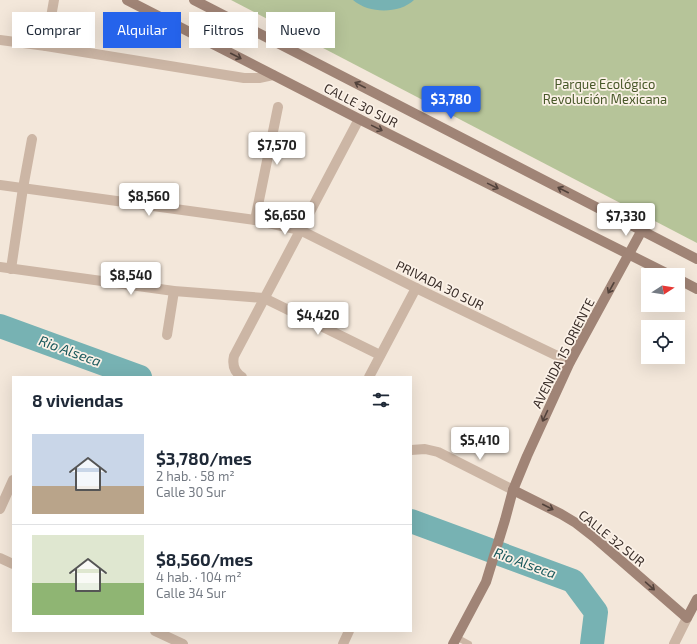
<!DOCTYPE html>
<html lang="es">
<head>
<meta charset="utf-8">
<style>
	:root { --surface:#fff; --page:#f6f6f7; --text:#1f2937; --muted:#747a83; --line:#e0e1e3; --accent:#2563eb }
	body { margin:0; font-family:"Exo 2",sans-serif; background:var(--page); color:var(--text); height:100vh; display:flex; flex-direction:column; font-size:15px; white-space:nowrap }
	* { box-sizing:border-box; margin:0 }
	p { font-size:13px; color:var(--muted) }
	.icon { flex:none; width:22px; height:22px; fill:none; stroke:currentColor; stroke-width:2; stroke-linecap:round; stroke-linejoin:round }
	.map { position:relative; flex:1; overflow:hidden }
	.drawer { position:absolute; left:12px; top:376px; width:400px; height:256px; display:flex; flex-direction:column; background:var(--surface); border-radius:0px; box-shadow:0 4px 16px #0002 }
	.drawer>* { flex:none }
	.hud { position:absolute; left:12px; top:12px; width:400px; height:36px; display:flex; gap:8px }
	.needle { width:26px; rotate:78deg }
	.buttons { position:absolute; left:641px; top:268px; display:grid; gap:8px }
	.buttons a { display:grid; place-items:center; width:44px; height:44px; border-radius:0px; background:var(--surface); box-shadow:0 4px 16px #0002; font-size:20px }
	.price { position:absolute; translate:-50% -34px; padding:0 9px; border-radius:4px; background:#fff; color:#222; font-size:13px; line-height:26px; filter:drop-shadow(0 1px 2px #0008) }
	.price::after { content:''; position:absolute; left:50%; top:24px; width:12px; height:9px; margin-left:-6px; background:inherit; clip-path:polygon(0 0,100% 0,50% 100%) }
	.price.selected { background:var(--accent); color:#fff }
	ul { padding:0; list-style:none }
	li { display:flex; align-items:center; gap:12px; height:100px; padding:0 20px }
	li+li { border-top:1px solid var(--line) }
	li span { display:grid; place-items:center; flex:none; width:112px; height:80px; border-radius:0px; color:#555 }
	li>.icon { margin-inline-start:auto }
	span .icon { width:48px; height:48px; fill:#fffc; stroke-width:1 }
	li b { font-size:17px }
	h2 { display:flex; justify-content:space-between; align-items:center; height:48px; padding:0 20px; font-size:17px }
	.tag { padding:0 14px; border-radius:0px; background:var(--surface); box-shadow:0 4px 16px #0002; font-size:14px; line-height:36px }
	.tag.selected { background:var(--accent); color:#fff }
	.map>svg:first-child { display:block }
	.green { fill:#b6c499 }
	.water { fill:#77b2b3 }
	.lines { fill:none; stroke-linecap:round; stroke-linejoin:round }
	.river { stroke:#77b2b3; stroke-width:24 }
	.service { stroke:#ccb6a5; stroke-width:6 }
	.minor { stroke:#ccb6a5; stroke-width:10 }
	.secondary { stroke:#a08476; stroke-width:10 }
	.oneway { stroke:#52423b }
	.labels { text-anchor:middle; stroke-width:3.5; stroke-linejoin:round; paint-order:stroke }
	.park-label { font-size:13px; fill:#485829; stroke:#fbf1e7 }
	.street-label { font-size:13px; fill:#382c27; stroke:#fbf1e7 }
	.water-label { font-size:14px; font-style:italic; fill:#19595c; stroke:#fbf1e7 }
</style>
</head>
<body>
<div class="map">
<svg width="697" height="644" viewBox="0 0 697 644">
	<rect width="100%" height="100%" fill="#f3e7da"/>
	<!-- green -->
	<path class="green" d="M 231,0 L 697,0 L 697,243 Z"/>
	<!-- water -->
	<path class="water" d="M 353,0 L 414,0 C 399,14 369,14 353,0 Z"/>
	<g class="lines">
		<!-- river -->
		<g class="river">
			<path d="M 0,326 L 140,377"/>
			<path d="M 411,521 L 573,581 L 596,612 L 592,644"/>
		</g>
		<!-- service -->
		<path class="service" d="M 456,637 L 469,644"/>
		<!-- minor -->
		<g class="minor">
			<path d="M 0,40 L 46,46 L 244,78 L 259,78 L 273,75"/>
			<path d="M 46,46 L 54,0"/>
			<path d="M 0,185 L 255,220 L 300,230 L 416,288 L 570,362"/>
			<path d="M 255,220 L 278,107"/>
			<path d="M 0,267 L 174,291 L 264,298 L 380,355"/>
			<path d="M 11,269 L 23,188 L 32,139"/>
			<path d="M 167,335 L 174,291"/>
			<path d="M 242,377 C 234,372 232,365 234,356 L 359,119"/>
			<path d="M 369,377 L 416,288"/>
			<path d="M 411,450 L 425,449 L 438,452 L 513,490"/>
			<path d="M 0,509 L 13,480"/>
			<path d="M 0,558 L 13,564"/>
			<path d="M 155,631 L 183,644"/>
			<path d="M 343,644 L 349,631"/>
			<path d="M 674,644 L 687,618"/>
		</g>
		<!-- secondary -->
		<g class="secondary">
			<path d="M 127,0 L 359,119 L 670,275"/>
			<path d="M 194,0 L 697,259"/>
			<path d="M 678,279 L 697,289"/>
			<path d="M 513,490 L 561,514 L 576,523 L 594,537 L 687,618 L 697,599"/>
			<path d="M 453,644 L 486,582 L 505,520 L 513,490 L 527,456 L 570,362 L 642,230"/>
		</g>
	</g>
	<!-- one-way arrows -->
	<defs><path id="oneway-shaft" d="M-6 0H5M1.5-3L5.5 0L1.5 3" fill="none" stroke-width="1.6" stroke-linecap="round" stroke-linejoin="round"/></defs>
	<g class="oneway">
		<use href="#oneway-shaft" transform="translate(236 56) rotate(27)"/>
		<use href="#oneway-shaft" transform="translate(360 85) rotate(-153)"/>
		<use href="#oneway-shaft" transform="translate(377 128) rotate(26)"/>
		<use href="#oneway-shaft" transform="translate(493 186) rotate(26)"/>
		<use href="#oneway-shaft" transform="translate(563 190) rotate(-153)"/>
		<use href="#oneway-shaft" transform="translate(611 288) rotate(119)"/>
		<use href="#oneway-shaft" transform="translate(545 416) rotate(115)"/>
		<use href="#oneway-shaft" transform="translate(548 507) rotate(27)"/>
		<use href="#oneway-shaft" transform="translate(650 586) rotate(41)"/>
	</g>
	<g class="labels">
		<!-- park labels -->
		<g class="park-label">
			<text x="605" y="89">Parque Ecológico<tspan x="605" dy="15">Revolución Mexicana</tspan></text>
		</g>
		<!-- street labels -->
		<g class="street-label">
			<text transform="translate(361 105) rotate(27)" y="5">CALLE 30 SUR</text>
			<text transform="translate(440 285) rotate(26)" y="5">PRIVADA 30 SUR</text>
			<text transform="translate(563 353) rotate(-63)" y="5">AVENIDA 15 ORIENTE</text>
			<text transform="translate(612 538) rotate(39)" y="5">CALLE 32 SUR</text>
		</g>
		<!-- water labels -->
		<g class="water-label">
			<text transform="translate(70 351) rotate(20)" y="5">Rio Alseca</text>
			<text transform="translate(525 563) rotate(20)" y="5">Rio Alseca</text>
		</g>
	</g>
</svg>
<div class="buttons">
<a><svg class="needle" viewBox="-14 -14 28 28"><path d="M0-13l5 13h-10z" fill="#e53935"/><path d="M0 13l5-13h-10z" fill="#747a83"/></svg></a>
<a><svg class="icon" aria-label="locate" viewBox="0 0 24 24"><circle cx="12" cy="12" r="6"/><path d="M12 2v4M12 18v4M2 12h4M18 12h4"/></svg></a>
</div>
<b class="price selected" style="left:451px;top:120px">$3,780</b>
<b class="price" style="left:277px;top:166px">$7,570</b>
<b class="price" style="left:149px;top:217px">$8,560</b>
<b class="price" style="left:285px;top:236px">$6,650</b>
<b class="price" style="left:626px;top:237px">$7,330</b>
<b class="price" style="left:131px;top:296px">$8,540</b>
<b class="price" style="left:318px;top:336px">$4,420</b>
<b class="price" style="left:480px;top:461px">$5,410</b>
<div class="hud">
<a class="tag">Comprar</a>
<a class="tag selected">Alquilar</a>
<a class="tag">Filtros</a>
<a class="tag">Nuevo</a>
</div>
<section class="drawer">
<h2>8 viviendas<svg class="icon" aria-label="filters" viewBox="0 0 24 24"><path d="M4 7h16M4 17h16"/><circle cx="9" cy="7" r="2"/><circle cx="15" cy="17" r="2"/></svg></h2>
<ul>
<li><span style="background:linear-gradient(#c9d6e8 65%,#b9a48a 0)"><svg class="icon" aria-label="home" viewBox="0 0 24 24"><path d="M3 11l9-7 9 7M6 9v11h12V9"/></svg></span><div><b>$3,780/mes</b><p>2 hab. · 58 m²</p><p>Calle 30 Sur</p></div></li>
<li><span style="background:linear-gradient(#dfe7d0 60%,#8fb573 0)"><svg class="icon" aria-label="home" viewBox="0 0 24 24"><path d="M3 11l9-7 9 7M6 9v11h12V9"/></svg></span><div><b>$8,560/mes</b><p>4 hab. · 104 m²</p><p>Calle 34 Sur</p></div></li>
</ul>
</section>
</div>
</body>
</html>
